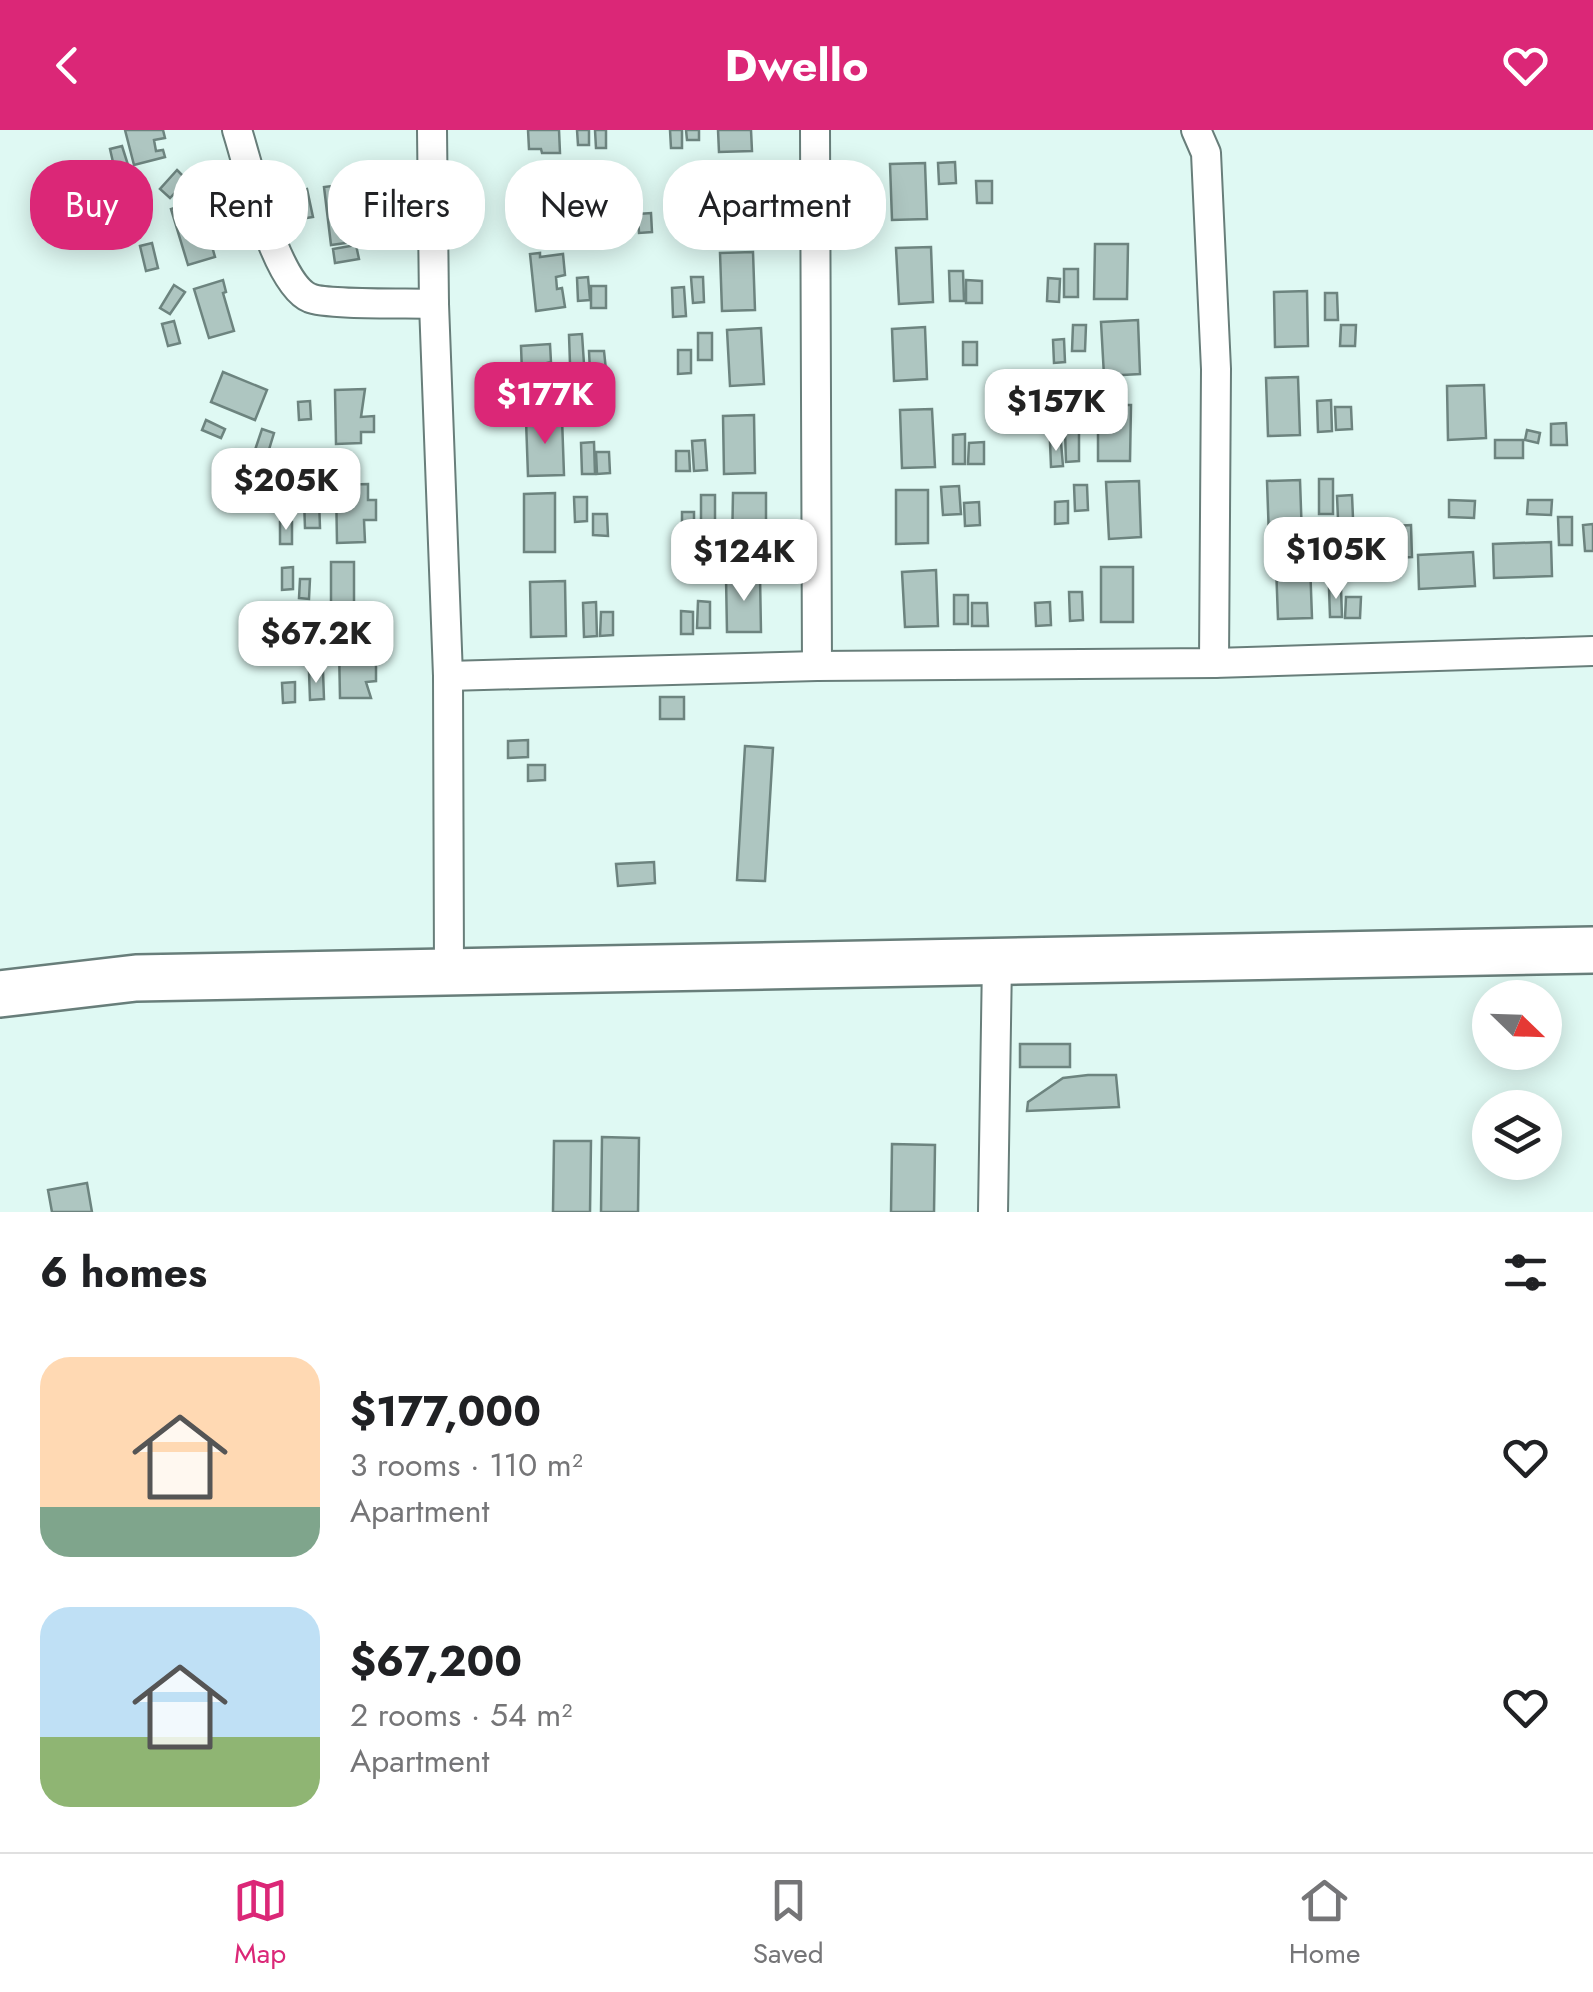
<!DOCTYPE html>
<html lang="en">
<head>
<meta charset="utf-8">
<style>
	:root { --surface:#fff; --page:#f6f6f6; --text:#202124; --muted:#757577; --line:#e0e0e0; --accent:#db2777 }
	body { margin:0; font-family:Jost,sans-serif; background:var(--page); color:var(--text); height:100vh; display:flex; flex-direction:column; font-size:38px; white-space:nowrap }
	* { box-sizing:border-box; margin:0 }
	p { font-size:32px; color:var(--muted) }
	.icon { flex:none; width:55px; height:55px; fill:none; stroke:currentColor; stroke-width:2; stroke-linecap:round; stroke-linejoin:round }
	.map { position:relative; height:1082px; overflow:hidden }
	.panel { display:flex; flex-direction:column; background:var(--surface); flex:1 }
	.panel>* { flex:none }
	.top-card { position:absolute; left:30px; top:30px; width:1000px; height:90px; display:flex; gap:20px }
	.needle { width:65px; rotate:113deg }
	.buttons { position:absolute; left:1472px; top:850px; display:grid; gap:20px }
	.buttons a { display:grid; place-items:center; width:90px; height:90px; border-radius:50%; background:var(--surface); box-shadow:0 5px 25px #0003; font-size:50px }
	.price { position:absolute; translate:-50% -85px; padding:0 22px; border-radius:20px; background:#fff; color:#222; font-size:32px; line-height:65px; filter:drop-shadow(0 2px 5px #0008) }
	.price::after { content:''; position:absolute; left:50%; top:60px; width:30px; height:22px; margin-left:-15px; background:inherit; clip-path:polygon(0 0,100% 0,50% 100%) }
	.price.on { background:var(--accent); color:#fff }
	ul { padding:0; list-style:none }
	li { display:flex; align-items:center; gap:30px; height:250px; padding:0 40px }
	li span { display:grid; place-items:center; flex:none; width:280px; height:200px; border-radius:30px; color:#555 }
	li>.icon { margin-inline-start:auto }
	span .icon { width:120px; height:120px; fill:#fffc; stroke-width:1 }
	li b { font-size:42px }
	h2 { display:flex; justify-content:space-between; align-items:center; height:120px; padding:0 40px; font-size:42px }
	.pill { padding:0 35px; border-radius:40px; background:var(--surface); box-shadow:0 5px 25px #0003; font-size:35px; line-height:90px }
	.pill.on { background:var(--accent); color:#fff }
	header { display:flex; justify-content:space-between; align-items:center; height:130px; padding:0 40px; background:var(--accent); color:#fff; font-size:45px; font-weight:700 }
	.menu { display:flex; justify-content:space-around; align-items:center; height:140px; border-top:2px solid var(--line); background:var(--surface); font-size:28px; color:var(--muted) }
	.menu a { display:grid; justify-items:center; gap:5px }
	.menu .on { color:var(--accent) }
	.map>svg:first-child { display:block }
	.building { fill:#aec6c1; stroke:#6d847f; stroke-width:2.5 }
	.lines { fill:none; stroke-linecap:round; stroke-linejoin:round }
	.minor-casing { stroke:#687e7a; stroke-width:32 }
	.trunk-casing { stroke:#687e7a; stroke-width:50 }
	.minor { stroke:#fff; stroke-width:28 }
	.trunk { stroke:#fff; stroke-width:45 }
</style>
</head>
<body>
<header><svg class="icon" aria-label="back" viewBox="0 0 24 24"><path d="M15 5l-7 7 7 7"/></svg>Dwello<svg class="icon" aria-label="heart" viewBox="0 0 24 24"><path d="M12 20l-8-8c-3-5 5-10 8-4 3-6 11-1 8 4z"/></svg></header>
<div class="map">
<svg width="1593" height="1082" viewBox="0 0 1593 1082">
	<rect width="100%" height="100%" fill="#dff9f3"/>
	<!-- building -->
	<g class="building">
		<path d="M 125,0 L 163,0 L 165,8 L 154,10 L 156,21 L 163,20 L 165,27 L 134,35 Z"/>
		<path d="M 528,0 L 559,0 L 560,23 L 542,23 L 541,19 L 529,19 Z"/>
		<path d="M 577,0 L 589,0 L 589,15 L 578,15 Z"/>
		<path d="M 595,0 L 606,0 L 606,18 L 596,18 Z"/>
		<path d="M 670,0 L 682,0 L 682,18 L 671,18 Z"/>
		<path d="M 686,0 L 699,0 L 699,10 L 687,10 Z"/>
		<path d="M 718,0 L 751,0 L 752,21 L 719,22 Z"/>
		<path d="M 122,16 L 129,38 L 115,41 L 110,19 Z"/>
		<path d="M 955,32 L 956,53 L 939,54 L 938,33 Z"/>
		<path d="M 925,33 L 927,89 L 892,90 L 890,34 Z"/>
		<path d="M 760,36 L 762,93 L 729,95 L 727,37 Z"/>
		<path d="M 555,39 L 556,65 L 547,66 L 548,97 L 523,97 L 522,40 Z"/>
		<path d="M 177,40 L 187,50 L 170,68 L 160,59 Z"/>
		<rect x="695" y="41" width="14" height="24"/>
		<path d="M 571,43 L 579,43 L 581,70 L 572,70 Z"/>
		<path d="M 976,51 L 992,51 L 992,73 L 977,73 Z"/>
		<path d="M 356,53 L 359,70 L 352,70 L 354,87 L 365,86 L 368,110 L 331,115 L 324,57 Z"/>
		<path d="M 687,55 L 688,81 L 674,81 L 673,56 Z"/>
		<path d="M 606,57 L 607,80 L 594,81 L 593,58 Z"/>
		<path d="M 307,59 L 313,87 L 300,89 L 295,62 Z"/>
		<path d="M 199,70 L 215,127 L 188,135 L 171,79 Z"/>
		<path d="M 651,83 L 652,102 L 639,103 L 638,84 Z"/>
		<path d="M 152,113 L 158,138 L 146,141 L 140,116 Z"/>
		<path d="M 1095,114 L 1128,114 L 1127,169 L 1094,169 Z"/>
		<path d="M 356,115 L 359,129 L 335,133 L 333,119 Z"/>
		<path d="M 931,117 L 933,172 L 899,174 L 896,118 Z"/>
		<path d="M 753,122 L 755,180 L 722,181 L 720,123 Z"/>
		<path d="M 540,123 L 540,127 L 563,124 L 565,145 L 556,147 L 557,159 L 562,158 L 565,177 L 536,181 L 530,124 Z"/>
		<rect x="1064" y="139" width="14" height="28"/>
		<path d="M 949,141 L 963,141 L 964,171 L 950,171 Z"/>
		<path d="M 588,147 L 590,170 L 578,171 L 577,148 Z"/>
		<path d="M 691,147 L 703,147 L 704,172 L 693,173 Z"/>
		<path d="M 1048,148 L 1060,149 L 1059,172 L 1047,171 Z"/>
		<path d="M 223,150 L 226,162 L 223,163 L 234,201 L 209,208 L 194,159 Z"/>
		<path d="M 966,150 L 982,151 L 982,173 L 966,173 Z"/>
		<path d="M 174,155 L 185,162 L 170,184 L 160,178 Z"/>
		<rect x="591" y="156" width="15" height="22"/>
		<path d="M 684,157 L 686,186 L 673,187 L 672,158 Z"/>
		<path d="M 1307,161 L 1308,216 L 1275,217 L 1274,162 Z"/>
		<path d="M 1325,163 L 1337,163 L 1338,190 L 1325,190 Z"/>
		<path d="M 1138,190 L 1140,244 L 1104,246 L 1101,192 Z"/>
		<path d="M 174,191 L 180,213 L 168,216 L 162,194 Z"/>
		<path d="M 1073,195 L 1086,195 L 1085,221 L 1072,221 Z"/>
		<path d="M 1341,195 L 1356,195 L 1355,216 L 1340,216 Z"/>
		<path d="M 925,197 L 927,249 L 894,251 L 892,199 Z"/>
		<path d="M 761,198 L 764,254 L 730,256 L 727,200 Z"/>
		<rect x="698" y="203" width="14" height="27"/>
		<path d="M 582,204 L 584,234 L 570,234 L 569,205 Z"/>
		<path d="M 1064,209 L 1065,232 L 1054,233 L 1053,210 Z"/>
		<rect x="963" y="212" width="14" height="23"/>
		<path d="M 550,214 L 551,232 L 547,233 L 548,267 L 519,268 L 517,244 L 522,243 L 521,216 Z"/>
		<path d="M 678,220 L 691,220 L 691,243 L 678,244 Z"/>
		<path d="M 589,221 L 604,221 L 606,240 L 590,241 Z"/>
		<path d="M 223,242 L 267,260 L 255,290 L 211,272 Z"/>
		<path d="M 1298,247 L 1300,305 L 1268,306 L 1266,248 Z"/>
		<path d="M 1484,255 L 1486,308 L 1448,310 L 1447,256 Z"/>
		<path d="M 365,259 L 361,287 L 374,286 L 374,302 L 361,302 L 361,313 L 336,314 L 335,260 Z"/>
		<path d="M 1331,270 L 1332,301 L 1318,302 L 1317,271 Z"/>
		<path d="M 310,271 L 311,289 L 299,290 L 298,272 Z"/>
		<path d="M 1098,275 L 1131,275 L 1130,331 L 1098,331 Z"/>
		<path d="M 1335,277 L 1351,277 L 1352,299 L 1336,300 Z"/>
		<path d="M 932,279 L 935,337 L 902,338 L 900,280 Z"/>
		<path d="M 754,285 L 755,343 L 724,344 L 723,286 Z"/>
		<path d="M 562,288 L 564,345 L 528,346 L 526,290 Z"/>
		<path d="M 206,290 L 225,299 L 221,308 L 202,300 Z"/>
		<path d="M 1566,293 L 1567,315 L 1551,315 L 1551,294 Z"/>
		<path d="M 262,299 L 274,303 L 264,336 L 251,332 Z"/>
		<path d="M 1527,300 L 1540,303 L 1538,313 L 1525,310 Z"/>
		<path d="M 1065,301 L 1079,301 L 1079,331 L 1066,332 Z"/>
		<path d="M 965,304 L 965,334 L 953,334 L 953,305 Z"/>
		<path d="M 705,310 L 707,340 L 694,341 L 692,311 Z"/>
		<rect x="1495" y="310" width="28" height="18"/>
		<path d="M 594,312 L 595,344 L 582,344 L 581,313 Z"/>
		<path d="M 984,312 L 984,334 L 968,334 L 969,313 Z"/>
		<path d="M 1050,312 L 1061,312 L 1063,336 L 1051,337 Z"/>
		<path d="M 334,320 L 335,335 L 312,337 L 312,322 Z"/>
		<path d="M 676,321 L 689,321 L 690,341 L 676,341 Z"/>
		<path d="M 596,322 L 609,322 L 610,343 L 597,344 Z"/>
		<rect x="1319" y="349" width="14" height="35"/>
		<path d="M 1300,350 L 1302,407 L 1269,408 L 1267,351 Z"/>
		<path d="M 1139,351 L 1141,407 L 1109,409 L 1106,352 Z"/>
		<path d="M 368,354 L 368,370 L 376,370 L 376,390 L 364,390 L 365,412 L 337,413 L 336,355 Z"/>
		<path d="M 1074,355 L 1087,355 L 1088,380 L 1075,381 Z"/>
		<path d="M 959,356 L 961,384 L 943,385 L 941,357 Z"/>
		<path d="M 896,360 L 928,360 L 928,413 L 896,414 Z"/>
		<path d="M 555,363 L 555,422 L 524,422 L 524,364 Z"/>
		<path d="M 733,363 L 766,363 L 766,418 L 732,418 Z"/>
		<path d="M 701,365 L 715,365 L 715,394 L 701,393 Z"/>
		<path d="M 1352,365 L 1353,388 L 1338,389 L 1337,366 Z"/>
		<path d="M 574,367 L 587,367 L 587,391 L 575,392 Z"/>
		<path d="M 319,369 L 320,398 L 305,398 L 304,370 Z"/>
		<path d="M 1449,370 L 1475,371 L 1474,388 L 1449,387 Z"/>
		<path d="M 1528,370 L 1552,370 L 1551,385 L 1527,384 Z"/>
		<path d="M 1068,371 L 1068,393 L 1055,394 L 1055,372 Z"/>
		<path d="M 979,372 L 980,395 L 965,396 L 964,373 Z"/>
		<rect x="682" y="382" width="12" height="22"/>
		<path d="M 593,384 L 607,384 L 608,406 L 593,405 Z"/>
		<path d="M 1558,387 L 1572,387 L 1572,415 L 1559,415 Z"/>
		<rect x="280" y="392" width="12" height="22"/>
		<path d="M 1593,394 L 1593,421 L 1585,421 L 1583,395 Z"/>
		<path d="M 1411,395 L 1412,427 L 1395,428 L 1393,396 Z"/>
		<path d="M 1551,412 L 1552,446 L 1494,448 L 1493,414 Z"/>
		<path d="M 1473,422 L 1475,456 L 1419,459 L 1418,425 Z"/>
		<rect x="331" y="432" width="23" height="53"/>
		<path d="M 1310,433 L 1312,488 L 1278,489 L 1276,435 Z"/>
		<path d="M 293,437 L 293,459 L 282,460 L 282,438 Z"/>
		<rect x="1101" y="437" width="32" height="55"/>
		<path d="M 936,440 L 938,496 L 905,497 L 902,442 Z"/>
		<path d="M 760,446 L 761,502 L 727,502 L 726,447 Z"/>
		<path d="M 300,449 L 310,449 L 309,469 L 299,468 Z"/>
		<path d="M 565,451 L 566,506 L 531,507 L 530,452 Z"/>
		<path d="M 1329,458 L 1341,458 L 1342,487 L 1330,487 Z"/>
		<path d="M 1069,462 L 1082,462 L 1083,490 L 1070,491 Z"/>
		<rect x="954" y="465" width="14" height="29"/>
		<path d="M 1346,467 L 1361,467 L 1360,488 L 1345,488 Z"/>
		<path d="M 698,471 L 710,472 L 710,498 L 697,498 Z"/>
		<path d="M 596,472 L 597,506 L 584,507 L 583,473 Z"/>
		<path d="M 1050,472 L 1051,495 L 1036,496 L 1035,473 Z"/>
		<path d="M 972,473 L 987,473 L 988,496 L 972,496 Z"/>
		<path d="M 681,481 L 693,482 L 693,504 L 681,504 Z"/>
		<path d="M 601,482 L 613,482 L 613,505 L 600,506 Z"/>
		<path d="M 364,516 L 364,534 L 376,534 L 376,551 L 366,552 L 371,568 L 340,568 L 339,517 Z"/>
		<path d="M 323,541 L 324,569 L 310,570 L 309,542 Z"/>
		<path d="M 295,552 L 295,572 L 283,573 L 282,553 Z"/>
		<rect x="660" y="567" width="24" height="22"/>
		<path d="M 528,610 L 528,627 L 508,628 L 508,611 Z"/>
		<path d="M 745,616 L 773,618 L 765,751 L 737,750 Z"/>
		<path d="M 528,635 L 545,635 L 545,650 L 528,651 Z"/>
		<path d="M 654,732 L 655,753 L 618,756 L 616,734 Z"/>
		<rect x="1020" y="914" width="50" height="23"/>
		<path d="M 1088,945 L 1116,945 L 1119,977 L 1027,981 L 1028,972 L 1063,948 Z"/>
		<path d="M 602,1007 L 639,1008 L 638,1082 L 601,1082 Z"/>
		<path d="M 554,1011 L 591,1011 L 590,1082 L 553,1082 Z"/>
		<path d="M 892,1014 L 935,1015 L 934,1082 L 891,1082 Z"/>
		<path d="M 87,1053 L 92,1082 L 52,1082 L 48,1060 Z"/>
	</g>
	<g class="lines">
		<defs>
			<g id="minor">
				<path d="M 237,0 C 249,37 275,154 310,168 C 326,175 411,173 434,174"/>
				<path d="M 432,0 L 434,174 L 448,546 L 449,841"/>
				<path d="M 815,0 L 817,536"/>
				<path d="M 1196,0 L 1206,23 L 1216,239 L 1214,533"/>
				<path d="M 448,546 L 817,536 L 1214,533 L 1593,521"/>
				<path d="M 993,1082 L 997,831"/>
			</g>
			<path id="trunk" d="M 0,864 L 136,848 L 1593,820"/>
		</defs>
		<!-- minor casing -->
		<use href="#minor" class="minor-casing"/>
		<!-- trunk casing -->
		<use href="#trunk" class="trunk-casing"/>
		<!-- minor -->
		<use href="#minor" class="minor"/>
		<!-- trunk -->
		<use href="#trunk" class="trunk"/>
	</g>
</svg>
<div class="buttons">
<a><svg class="needle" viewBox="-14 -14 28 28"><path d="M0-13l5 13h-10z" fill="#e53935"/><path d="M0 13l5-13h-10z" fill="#757577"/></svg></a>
<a><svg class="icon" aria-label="layers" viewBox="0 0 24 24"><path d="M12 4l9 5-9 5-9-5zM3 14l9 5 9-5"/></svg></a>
</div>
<b class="price on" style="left:545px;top:317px">$177K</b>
<b class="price" style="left:1056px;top:324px">$157K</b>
<b class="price" style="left:286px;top:403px">$205K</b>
<b class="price" style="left:1336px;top:472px">$105K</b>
<b class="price" style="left:744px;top:474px">$124K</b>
<b class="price" style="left:316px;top:556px">$67.2K</b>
<div class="top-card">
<a class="pill on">Buy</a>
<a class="pill">Rent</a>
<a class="pill">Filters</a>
<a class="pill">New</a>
<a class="pill">Apartment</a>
</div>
</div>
<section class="panel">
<h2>6 homes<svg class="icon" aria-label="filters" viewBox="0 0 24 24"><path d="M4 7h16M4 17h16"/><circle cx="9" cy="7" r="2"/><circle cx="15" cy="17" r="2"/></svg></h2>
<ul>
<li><span style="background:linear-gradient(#ffd9b3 75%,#7fa58c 0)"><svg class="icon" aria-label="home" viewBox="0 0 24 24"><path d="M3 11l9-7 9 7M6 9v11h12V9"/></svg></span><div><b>$177,000</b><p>3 rooms · 110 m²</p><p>Apartment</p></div><svg class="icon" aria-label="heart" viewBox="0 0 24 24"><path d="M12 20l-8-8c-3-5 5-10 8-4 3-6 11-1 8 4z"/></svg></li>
<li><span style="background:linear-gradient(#bfe0f5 65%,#8fb573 0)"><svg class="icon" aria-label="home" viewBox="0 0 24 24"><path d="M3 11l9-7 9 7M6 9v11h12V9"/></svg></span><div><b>$67,200</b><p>2 rooms · 54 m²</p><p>Apartment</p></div><svg class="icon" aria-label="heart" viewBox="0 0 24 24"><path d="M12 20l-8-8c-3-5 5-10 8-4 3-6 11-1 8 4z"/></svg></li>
</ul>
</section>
<nav class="menu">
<a class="on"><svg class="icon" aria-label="map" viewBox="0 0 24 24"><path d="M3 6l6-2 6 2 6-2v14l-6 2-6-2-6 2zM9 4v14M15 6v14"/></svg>Map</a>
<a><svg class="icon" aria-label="saved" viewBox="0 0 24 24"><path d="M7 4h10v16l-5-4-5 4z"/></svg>Saved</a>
<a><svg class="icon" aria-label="home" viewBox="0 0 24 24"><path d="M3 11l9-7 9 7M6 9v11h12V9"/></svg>Home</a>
</nav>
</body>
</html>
